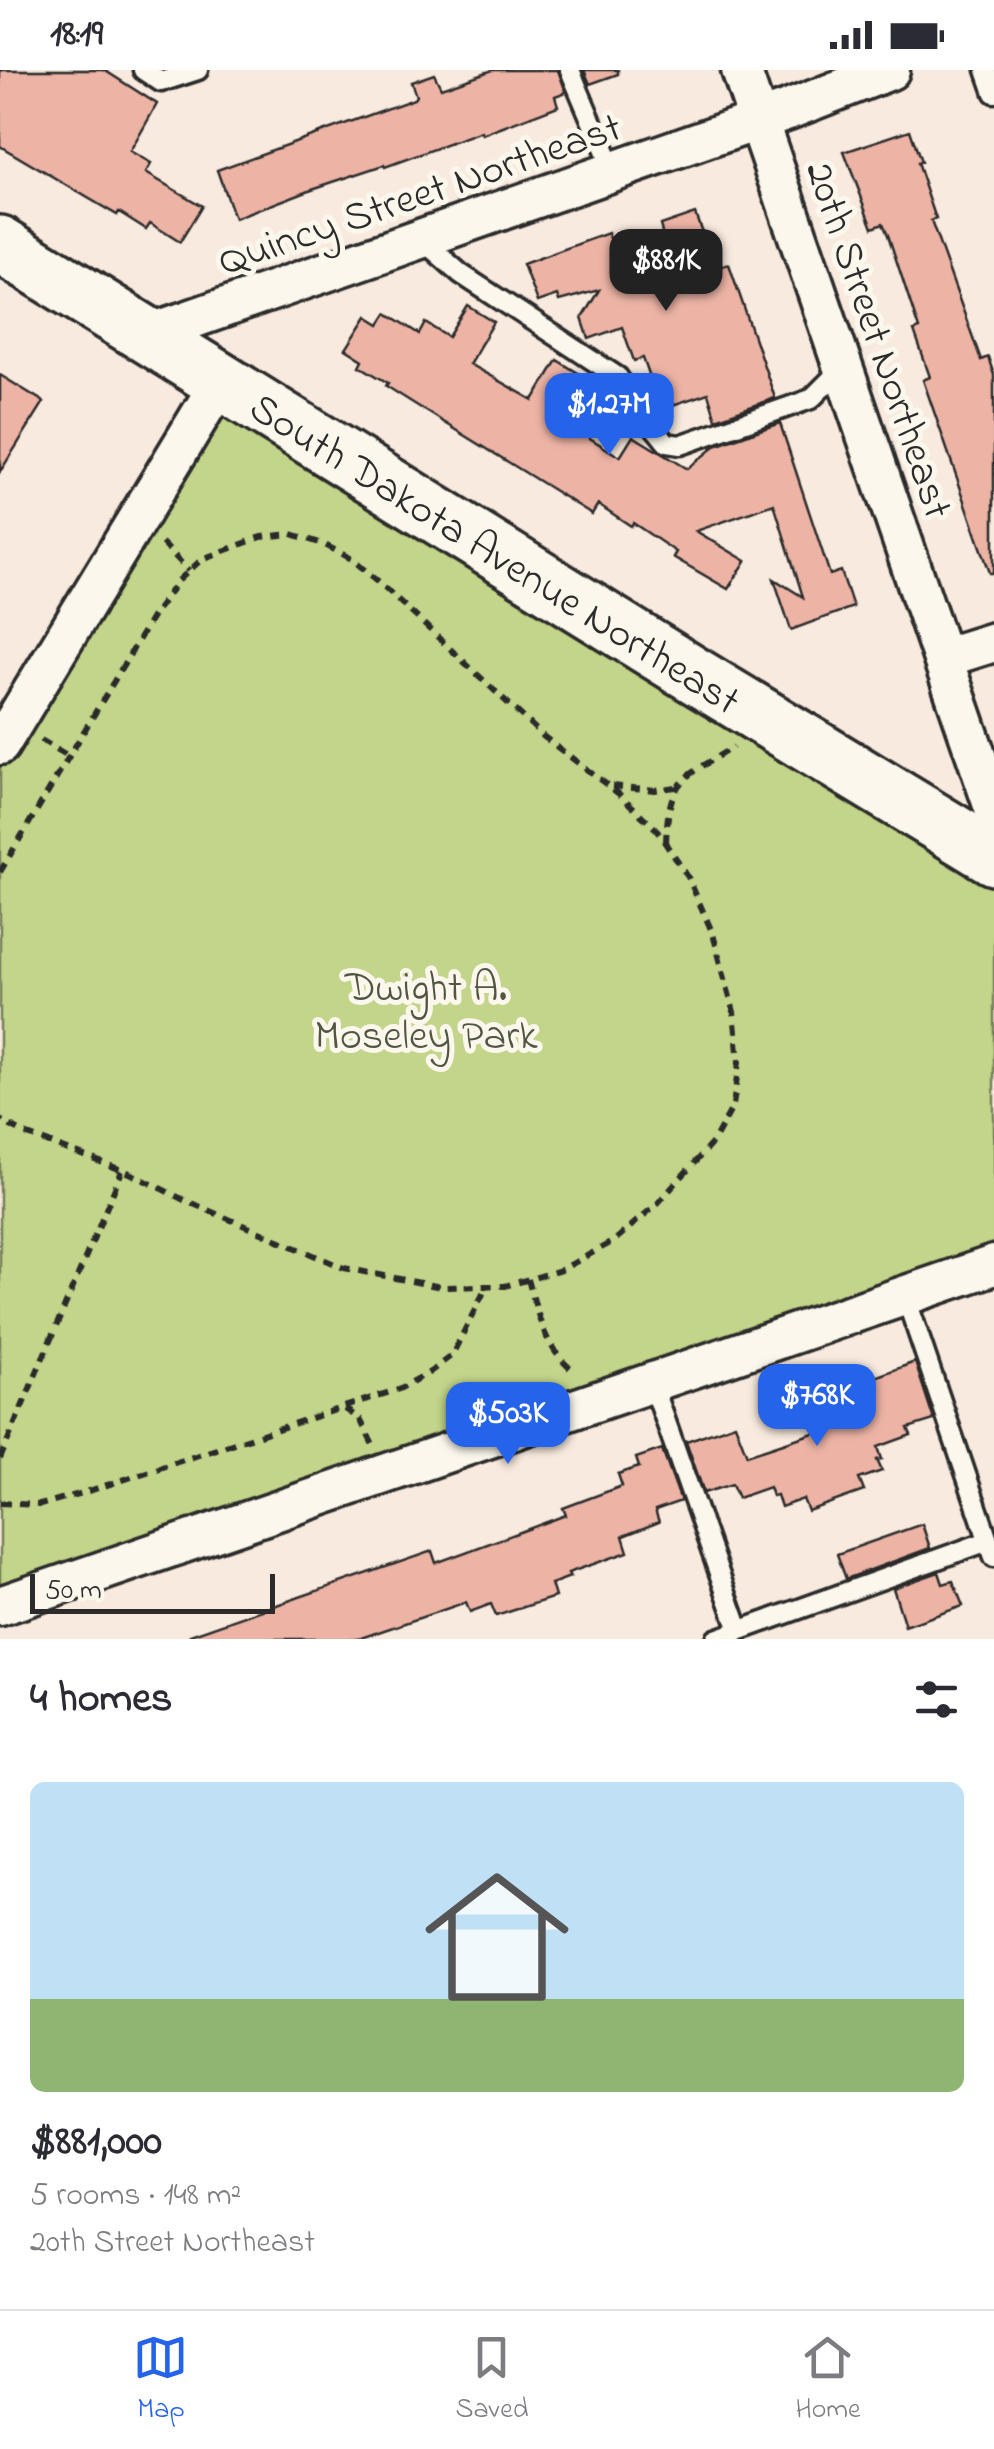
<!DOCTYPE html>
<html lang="en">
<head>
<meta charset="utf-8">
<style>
	:root { --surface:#fff; --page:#f2f2f3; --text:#2b2b33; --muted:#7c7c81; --line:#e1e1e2; --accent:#2563eb }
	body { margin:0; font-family:"Indie Flower",sans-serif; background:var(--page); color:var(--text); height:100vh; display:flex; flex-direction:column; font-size:38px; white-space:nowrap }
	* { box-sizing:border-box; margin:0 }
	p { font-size:32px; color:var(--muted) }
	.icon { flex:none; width:55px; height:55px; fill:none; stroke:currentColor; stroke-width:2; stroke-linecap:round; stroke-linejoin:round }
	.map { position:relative; height:1569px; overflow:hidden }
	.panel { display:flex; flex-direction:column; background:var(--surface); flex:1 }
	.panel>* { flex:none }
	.scale { position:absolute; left:30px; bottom:25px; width:245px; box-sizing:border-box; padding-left:10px; border:5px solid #2b2b2b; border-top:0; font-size:28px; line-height:35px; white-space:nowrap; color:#2b2b2b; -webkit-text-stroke:8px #fbf7ec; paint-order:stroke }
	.price { position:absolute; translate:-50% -85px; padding:0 22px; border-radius:20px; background:var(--accent); color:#fff; font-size:32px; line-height:65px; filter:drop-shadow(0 2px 5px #0008) }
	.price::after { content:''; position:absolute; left:50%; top:60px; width:30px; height:22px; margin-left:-15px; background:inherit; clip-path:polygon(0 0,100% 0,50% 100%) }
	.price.active { background:#222; color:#fff }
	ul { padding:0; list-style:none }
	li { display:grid; align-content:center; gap:20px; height:530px; padding:0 30px }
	li span { display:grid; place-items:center; height:310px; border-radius:15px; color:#555 }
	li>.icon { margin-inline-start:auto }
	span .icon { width:180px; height:180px; fill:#fffc; stroke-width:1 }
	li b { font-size:42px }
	h2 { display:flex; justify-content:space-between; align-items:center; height:120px; padding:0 30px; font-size:42px }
	.status { display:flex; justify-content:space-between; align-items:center; height:70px; padding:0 50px; background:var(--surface); direction:ltr }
	.status svg { height:28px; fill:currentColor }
	.tabs { display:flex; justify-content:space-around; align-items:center; height:140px; border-top:2px solid var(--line); background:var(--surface); font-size:28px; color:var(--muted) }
	.tabs a { display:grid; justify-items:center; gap:5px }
	.tabs .active { color:var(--accent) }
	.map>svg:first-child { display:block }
	.green { fill:#c2d58a; stroke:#76805a; stroke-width:2.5 }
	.building { fill:#edb4a6; stroke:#2b2b2b; stroke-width:2.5 }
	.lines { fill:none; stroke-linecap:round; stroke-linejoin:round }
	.service-casing { stroke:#2b2b2b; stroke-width:25 }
	.minor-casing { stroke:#2b2b2b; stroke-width:45 }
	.primary-casing { stroke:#2b2b2b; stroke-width:62 }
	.path { stroke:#2b2b2b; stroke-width:6; stroke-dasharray:10 8; stroke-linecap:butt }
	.service { stroke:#fbf7ec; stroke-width:18 }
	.minor { stroke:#fbf7ec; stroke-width:38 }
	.primary { stroke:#fbf7ec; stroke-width:55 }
	.labels { text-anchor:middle; stroke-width:10; stroke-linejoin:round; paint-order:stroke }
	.street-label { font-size:42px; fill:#2b2b2b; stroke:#fbf7ec }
	.park-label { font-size:42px; fill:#515643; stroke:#fbf7ec }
</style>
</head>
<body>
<div class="status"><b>18:19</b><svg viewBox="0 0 49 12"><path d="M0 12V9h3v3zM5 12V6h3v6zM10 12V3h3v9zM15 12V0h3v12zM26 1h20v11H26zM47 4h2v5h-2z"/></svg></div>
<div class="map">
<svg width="994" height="1569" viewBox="0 0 994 1569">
	<rect width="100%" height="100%" fill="#f8eade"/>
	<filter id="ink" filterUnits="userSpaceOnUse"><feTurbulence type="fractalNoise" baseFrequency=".01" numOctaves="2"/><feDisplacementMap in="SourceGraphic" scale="20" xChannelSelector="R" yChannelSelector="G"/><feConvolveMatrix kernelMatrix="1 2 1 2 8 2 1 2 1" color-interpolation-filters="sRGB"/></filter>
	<g filter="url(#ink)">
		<!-- green -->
		<path class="green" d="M 221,311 L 994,787 L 994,1195 L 0,1536 L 0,672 Z"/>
		<!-- building -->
		<g class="building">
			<path d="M 0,0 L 104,0 L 157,34 L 130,82 L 151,94 L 146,103 L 202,136 L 180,172 L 150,153 L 146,159 L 119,142 L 117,145 L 0,76 Z"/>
			<path d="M 493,0 L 558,0 L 566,22 L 555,26 L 558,36 L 482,65 L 481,62 L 385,97 L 384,95 L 312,119 L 234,149 L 217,100 L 414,29 L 416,26 L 411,12 L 434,4 L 441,18 Z"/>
			<path d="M 584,0 L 618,0 L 618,4 L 590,14 Z"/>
			<path d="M 910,60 L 921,92 L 917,93 L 936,149 L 931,151 L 981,290 L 988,287 L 994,305 L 994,503 L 990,503 L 923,310 L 930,307 L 914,261 L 919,259 L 888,165 L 883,153 L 873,157 L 844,82 Z"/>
			<path d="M 695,143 L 715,198 L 729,194 L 775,328 L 716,349 L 708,323 L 661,339 L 643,288 L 634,291 L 622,257 L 589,269 L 582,248 L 599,220 L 559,231 L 557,225 L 537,232 L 523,194 L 608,163 L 619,189 L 665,173 L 660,155 Z"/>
			<path d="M 468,236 L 494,252 L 469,294 L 533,330 L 557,290 L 583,306 L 558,348 L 620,387 L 633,366 L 687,399 L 715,376 L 780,353 L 830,505 L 841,501 L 853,537 L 791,560 L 774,509 L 803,527 L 774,434 L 696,461 L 746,491 L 728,519 L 673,487 L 676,482 L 633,453 L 631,456 L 598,434 L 592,444 L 421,338 L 386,316 L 388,313 L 360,296 L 363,290 L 346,279 L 367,246 L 380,254 L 387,243 L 420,264 L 426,253 L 449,267 Z"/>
			<path d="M 0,305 L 44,332 L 0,402 Z"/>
			<path d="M 915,1292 L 934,1350 L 908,1358 L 911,1365 L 878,1377 L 882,1389 L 877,1390 L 882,1401 L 859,1409 L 864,1421 L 808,1441 L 803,1429 L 781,1437 L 777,1425 L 772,1426 L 769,1417 L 738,1428 L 732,1414 L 704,1423 L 686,1371 L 735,1354 L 747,1385 L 841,1354 L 876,1341 L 867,1310 Z"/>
			<path d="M 662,1379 L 681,1431 L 655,1440 L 659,1452 L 623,1466 L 628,1482 L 568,1503 L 570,1507 L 551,1514 L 555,1527 L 496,1546 L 491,1534 L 470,1542 L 466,1532 L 358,1569 L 191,1569 L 190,1565 L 432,1481 L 436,1493 L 566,1445 L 563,1438 L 622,1416 L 618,1404 L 639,1397 L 636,1388 Z"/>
			<path d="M 922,1454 L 930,1478 L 846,1509 L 837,1484 Z"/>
			<path d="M 939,1502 L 943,1514 L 953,1511 L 963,1536 L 905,1556 L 893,1518 Z"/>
		</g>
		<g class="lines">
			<defs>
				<g id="service">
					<path d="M 143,0 L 161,12 L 198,0"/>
					<path d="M 570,0 L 613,102"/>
					<path d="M 986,0 L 994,23"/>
					<path d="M 421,169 L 461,204 L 618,307 L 637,336 L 667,373 L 680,375 L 811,329 L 843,297"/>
					<path d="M 905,1225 L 994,1487"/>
					<path d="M 652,1312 L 739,1560"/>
					<path d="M 716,1569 L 988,1471"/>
				</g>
				<g id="minor">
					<path d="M 741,0 L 994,738"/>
					<path d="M 146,265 L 788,40 L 890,0"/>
					<path d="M 943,588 L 994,572"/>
					<path d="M 0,675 L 221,311"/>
					<path d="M 0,1536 L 994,1195"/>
				</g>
				<path id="primary" d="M 0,174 L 689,602 L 994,787"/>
			</defs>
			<!-- service casing -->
			<use href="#service" class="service-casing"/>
			<!-- minor casing -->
			<use href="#minor" class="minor-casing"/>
			<!-- primary casing -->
			<use href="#primary" class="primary-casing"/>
			<!-- path -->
			<g class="path">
				<path d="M 162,473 L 189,501"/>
				<path d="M 41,670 L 70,687"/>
				<path d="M 612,716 L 655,720 L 675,717"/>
				<path d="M 666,773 C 668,708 682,709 733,677"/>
				<path d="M 0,802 L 154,544 L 178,511 L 202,489 L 261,467 L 292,464 L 323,474 L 352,489 L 379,512 L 544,667 L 619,724 L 655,758 L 688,807 L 713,864 L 734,942 L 739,992 L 733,1036 L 714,1071 L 658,1133 L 614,1171 L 561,1200 L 505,1216 L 487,1216 L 441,1217 L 344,1198 L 184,1130 L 130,1103 L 25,1064 L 0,1050"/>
				<path d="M 528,1209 C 538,1246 545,1280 576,1303"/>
				<path d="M 345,1339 L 360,1349 L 373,1375"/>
				<path d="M 0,1389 L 122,1101"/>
				<path d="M 0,1433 L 40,1435 L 86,1422 L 399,1319 L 430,1302 L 452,1285 L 487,1216"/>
			</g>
			<!-- service -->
			<use href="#service" class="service"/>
			<!-- minor -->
			<use href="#minor" class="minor"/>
			<!-- primary -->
			<use href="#primary" class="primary"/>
		</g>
	</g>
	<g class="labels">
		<!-- street labels -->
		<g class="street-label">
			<text transform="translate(419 122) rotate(-19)" y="15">Quincy Street Northeast</text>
			<text transform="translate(881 269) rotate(71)" y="15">20th Street Northeast</text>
			<text transform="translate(496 482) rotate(32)" y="15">South Dakota Avenue Northeast</text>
		</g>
		<!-- park labels -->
		<g class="park-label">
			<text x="426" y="930">Dwight A.<tspan x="426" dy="48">Moseley Park</tspan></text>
		</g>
	</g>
</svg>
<div class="scale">50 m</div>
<b class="price active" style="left:666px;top:244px">$881K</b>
<b class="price" style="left:609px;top:388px">$1.27M</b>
<b class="price" style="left:817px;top:1379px">$768K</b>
<b class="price" style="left:508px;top:1397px">$503K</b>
</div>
<section class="panel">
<h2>4 homes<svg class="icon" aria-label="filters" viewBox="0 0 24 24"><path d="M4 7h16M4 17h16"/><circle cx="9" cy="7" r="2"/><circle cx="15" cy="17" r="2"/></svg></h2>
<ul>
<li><span style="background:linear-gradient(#bfe0f5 70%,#8fb573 0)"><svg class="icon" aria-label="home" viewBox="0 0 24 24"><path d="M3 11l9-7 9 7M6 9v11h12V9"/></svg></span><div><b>$881,000</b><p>5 rooms · 148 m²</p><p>20th Street Northeast</p></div></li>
</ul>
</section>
<nav class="tabs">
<a class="active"><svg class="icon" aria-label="map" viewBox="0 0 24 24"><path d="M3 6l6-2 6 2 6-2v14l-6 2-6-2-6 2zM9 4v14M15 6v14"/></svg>Map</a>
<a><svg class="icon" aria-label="saved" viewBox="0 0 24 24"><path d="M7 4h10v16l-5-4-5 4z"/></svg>Saved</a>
<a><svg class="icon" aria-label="home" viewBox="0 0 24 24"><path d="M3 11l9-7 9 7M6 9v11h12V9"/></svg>Home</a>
</nav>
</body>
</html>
